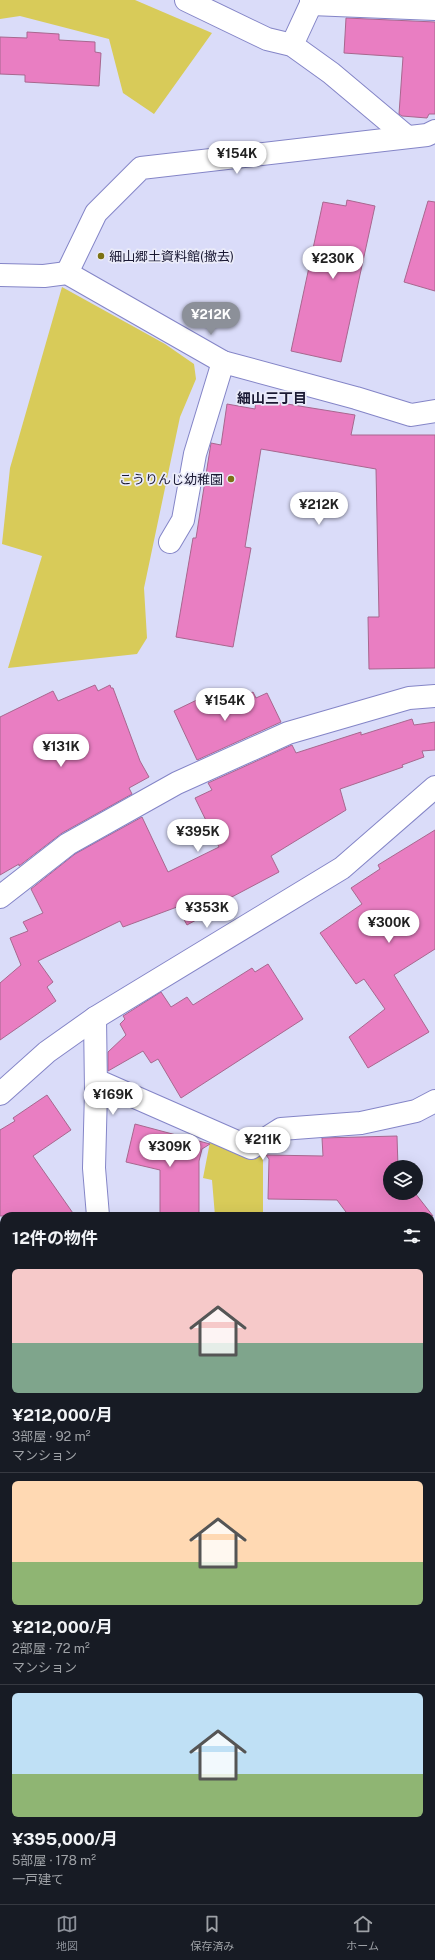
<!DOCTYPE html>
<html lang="ja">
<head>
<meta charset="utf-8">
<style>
	:root { --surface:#171b24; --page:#20242c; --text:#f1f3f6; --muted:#9ea1a6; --line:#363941; --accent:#8c9099 }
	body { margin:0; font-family:"Public Sans","Noto Sans JP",sans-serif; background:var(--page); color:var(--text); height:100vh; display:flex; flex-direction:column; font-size:15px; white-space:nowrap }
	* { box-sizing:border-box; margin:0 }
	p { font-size:13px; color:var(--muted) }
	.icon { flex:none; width:22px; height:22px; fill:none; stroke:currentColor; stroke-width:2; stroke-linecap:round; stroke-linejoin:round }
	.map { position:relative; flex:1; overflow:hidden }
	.drawer { position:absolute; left:0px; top:1212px; width:435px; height:692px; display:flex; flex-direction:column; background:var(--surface); border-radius:12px 12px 0 0; box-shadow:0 4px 16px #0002 }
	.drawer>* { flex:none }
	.fabs { position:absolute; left:383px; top:1160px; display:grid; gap:8px }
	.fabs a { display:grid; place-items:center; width:40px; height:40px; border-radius:50%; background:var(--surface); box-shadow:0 4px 16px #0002; font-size:20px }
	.price { position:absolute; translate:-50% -34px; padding:0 9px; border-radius:14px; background:#fff; color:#222; font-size:13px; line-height:26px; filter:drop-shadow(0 1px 2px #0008) }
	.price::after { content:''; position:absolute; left:50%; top:24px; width:12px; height:9px; margin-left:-6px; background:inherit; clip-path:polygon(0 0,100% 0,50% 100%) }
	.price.active { background:var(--accent); color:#fff }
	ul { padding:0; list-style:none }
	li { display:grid; align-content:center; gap:8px; height:212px; padding:0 12px }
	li+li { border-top:1px solid var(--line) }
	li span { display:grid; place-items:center; height:124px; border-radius:6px; color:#555 }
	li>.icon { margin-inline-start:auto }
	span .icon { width:72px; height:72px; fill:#fffc; stroke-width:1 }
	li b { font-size:17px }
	h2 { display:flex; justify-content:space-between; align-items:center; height:48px; padding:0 12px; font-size:17px }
	.dock { display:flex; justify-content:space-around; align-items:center; height:56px; border-top:1px solid var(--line); background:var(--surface); font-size:11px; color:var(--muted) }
	.dock a { display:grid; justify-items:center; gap:2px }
	.dock .active { color:var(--accent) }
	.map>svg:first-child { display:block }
	.green { fill:#d8cb59 }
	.building { fill:#e97ec2; stroke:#a8678f }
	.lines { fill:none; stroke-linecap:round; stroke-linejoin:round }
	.street-casing { stroke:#8485c7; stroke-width:24 }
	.secondary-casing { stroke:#8485c7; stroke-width:24 }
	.street { stroke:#fff; stroke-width:22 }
	.secondary { stroke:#fff; stroke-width:22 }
	.poi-dot { fill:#7c7214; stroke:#eaebf9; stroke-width:1.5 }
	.labels { text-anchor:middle; stroke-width:3.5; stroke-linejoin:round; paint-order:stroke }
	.poi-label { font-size:13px; fill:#1a1933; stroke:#eaebf9; text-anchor:start }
	.neighbourhood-label { font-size:14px; font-weight:bold; fill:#1a1933; stroke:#eaebf9 }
</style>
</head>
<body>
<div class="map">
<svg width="435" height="1904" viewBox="0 0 435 1904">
	<rect width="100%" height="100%" fill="#dadcf9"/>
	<!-- green -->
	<g class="green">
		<path d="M 0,0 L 135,0 L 212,33 L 154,114 L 123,93 L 109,39 L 20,16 L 0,19 Z"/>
		<path d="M 62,287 L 165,344 L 194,364 L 196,379 L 180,417 L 144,588 L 147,638 L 137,654 L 8,668 L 42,556 L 2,544 L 10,468 Z"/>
		<path d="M 210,1142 L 251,1160 L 263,1153 L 263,1216 L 215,1216 L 212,1180 L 203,1178 Z"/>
		<path d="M 4,1813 L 4,1900 L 66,1900 L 61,1904 L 0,1904 L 0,1816 Z"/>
	</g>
	<!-- building -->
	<g class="building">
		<path d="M 346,18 L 435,22 L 435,114 L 429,114 L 427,118 L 402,116 L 399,114 L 403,57 L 344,53 Z"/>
		<path d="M 27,32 L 59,34 L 59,40 L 95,42 L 95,52 L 101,53 L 99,86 L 25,82 L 25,75 L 0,74 L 0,37 L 27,38 Z"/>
		<path d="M 347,200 L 375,206 L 341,362 L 291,351 L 323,202 L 346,206 Z"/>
		<path d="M 428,201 L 435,202 L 435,291 L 404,282 Z"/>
		<path d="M 256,399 L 355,415 L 351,435 L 435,435 L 435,668 L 369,669 L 368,617 L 379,617 L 376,469 L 261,449 L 245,547 L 251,548 L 233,647 L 176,637 L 193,538 L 196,538 L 211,443 L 221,445 L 227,404 L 255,409 Z"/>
		<path d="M 95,685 L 98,691 L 110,685 L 111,688 L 113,688 L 140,761 L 149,777 L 129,788 L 132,794 L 62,833 L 19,866 L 19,864 L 0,875 L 0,717 L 53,691 L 58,701 Z"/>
		<path d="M 253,692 L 256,698 L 267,693 L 281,722 L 197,760 L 174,711 L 203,697 L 206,705 L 224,696 L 222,707 Z"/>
		<path d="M 412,719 L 414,725 L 435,722 L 435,750 L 422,751 L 424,757 L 402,765 L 403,767 L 340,789 L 346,810 L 271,856 L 279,872 L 228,899 L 229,902 L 187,925 L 177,907 L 123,927 L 120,921 L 38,961 L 53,982 L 47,987 L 56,1001 L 0,1040 L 0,983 L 21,965 L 10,938 L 28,931 L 23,922 L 43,913 L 31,889 L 75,854 L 142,817 L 168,872 L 219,847 L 195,798 L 212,790 L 208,783 L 292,745 L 296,753 L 361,732 L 361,735 Z"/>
		<path d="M 435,830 L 435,949 L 394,975 L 429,1032 L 368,1068 L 349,1037 L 385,1009 L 364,979 L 356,984 L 320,933 L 362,904 L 351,888 L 380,869 L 378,865 Z"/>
		<path d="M 268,964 L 303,1019 L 181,1098 L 158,1059 L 151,1063 L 143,1051 L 108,1071 L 108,1052 L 126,1035 L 120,1024 L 125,1019 L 123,1016 L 161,992 L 171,1007 L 187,997 L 193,1005 L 252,968 L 255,972 Z"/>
		<path d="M 47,1095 L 71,1130 L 33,1156 L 75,1216 L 0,1216 L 0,1130 L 15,1121 L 13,1118 Z"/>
		<path d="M 135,1124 L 210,1144 L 202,1149 L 199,1161 L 199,1216 L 160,1216 L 160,1170 L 126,1162 Z"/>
		<path d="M 397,1136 L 398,1167 L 390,1167 L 390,1193 L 415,1193 L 433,1216 L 349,1216 L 337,1200 L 268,1199 L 269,1159 L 266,1155 L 323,1156 L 322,1138 Z"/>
	</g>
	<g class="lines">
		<defs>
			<g id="street">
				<path d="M 186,0 L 267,39 L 292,45 L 331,73 L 406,136"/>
				<path d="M 311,4 L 435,9"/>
				<path d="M 292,45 L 311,4 L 311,0"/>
				<path d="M 67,273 L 96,213 L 141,168 L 427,135 L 435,131"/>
				<path d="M 0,275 L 44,276 L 67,273 L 223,362 L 356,398 L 411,415 L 435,411"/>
				<path d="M 170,542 L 183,520 L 195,454 L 223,362"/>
				<path d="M 0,897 L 68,844 L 177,783 L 288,733 L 409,698 L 435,696"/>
				<path d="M 95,1018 L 96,1091 L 94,1168 L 98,1216"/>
				<path d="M 96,1080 L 251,1148 L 281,1129 L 361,1123 L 416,1111 L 435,1101"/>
				<path d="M 431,1284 L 435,1281"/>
				<path d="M 431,1333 L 435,1339"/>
				<path d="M 0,1365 L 4,1362"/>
				<path d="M 431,1366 L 435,1363"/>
				<path d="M 0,1584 L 4,1582"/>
				<path d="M 431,1700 L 435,1698"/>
				<path d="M 0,1803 L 4,1800"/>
				<path d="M 266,1900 L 268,1904"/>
			</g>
			<path id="secondary" d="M 0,1094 L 47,1052 L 95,1018 L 342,868 L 435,787"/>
		</defs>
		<!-- street casing -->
		<use href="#street" class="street-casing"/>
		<!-- secondary casing -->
		<use href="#secondary" class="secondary-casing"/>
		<!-- street -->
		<use href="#street" class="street"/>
		<!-- secondary -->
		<use href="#secondary" class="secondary"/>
	</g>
	<!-- markers -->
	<g class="poi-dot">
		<circle cx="101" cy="256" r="4"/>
		<circle cx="231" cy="479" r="4"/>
	</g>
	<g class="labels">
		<!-- poi labels -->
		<g class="poi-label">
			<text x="109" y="261">細山郷土資料館(撤去)</text>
			<text x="223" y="484" text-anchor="end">こうりんじ幼稚園</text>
		</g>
		<!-- neighbourhood labels -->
		<g class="neighbourhood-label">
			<text x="272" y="403">細山三丁目</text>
		</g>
	</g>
</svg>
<div class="fabs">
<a><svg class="icon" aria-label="layers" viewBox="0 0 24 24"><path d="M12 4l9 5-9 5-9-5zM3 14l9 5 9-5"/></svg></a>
</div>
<b class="price" style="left:237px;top:175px">¥154K</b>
<b class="price" style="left:333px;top:280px">¥230K</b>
<b class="price active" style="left:211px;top:336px">¥212K</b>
<b class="price" style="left:319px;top:526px">¥212K</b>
<b class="price" style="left:225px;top:722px">¥154K</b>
<b class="price" style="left:61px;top:768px">¥131K</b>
<b class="price" style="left:198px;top:853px">¥395K</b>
<b class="price" style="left:207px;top:929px">¥353K</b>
<b class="price" style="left:389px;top:944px">¥300K</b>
<b class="price" style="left:113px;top:1116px">¥169K</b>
<b class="price" style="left:263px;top:1161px">¥211K</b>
<b class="price" style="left:170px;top:1168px">¥309K</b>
<section class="drawer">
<h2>12件の物件<svg class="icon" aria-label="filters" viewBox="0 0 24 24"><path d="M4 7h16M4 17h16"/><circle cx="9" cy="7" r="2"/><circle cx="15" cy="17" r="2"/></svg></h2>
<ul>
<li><span style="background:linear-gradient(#f6c9c9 60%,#7fa58c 0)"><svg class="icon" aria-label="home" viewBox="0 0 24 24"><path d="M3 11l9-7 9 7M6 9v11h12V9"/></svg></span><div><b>¥212,000/月</b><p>3部屋 · 92 m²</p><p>マンション</p></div></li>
<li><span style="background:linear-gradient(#ffd9b3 65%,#8fb573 0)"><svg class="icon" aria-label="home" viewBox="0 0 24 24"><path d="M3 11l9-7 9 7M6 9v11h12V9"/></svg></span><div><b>¥212,000/月</b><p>2部屋 · 72 m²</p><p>マンション</p></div></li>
<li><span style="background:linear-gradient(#bfe0f5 65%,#8fb573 0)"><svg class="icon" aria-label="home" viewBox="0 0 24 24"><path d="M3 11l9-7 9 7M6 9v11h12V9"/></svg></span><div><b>¥395,000/月</b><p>5部屋 · 178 m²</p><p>一戸建て</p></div></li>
</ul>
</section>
</div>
<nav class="dock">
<a class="active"><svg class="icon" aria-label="map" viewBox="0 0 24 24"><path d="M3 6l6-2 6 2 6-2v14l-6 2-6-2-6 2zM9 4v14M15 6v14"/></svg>地図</a>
<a><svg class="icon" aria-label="saved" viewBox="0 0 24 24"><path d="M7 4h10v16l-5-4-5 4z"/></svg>保存済み</a>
<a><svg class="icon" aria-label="home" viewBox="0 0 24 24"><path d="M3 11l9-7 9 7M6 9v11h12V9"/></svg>ホーム</a>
</nav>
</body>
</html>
